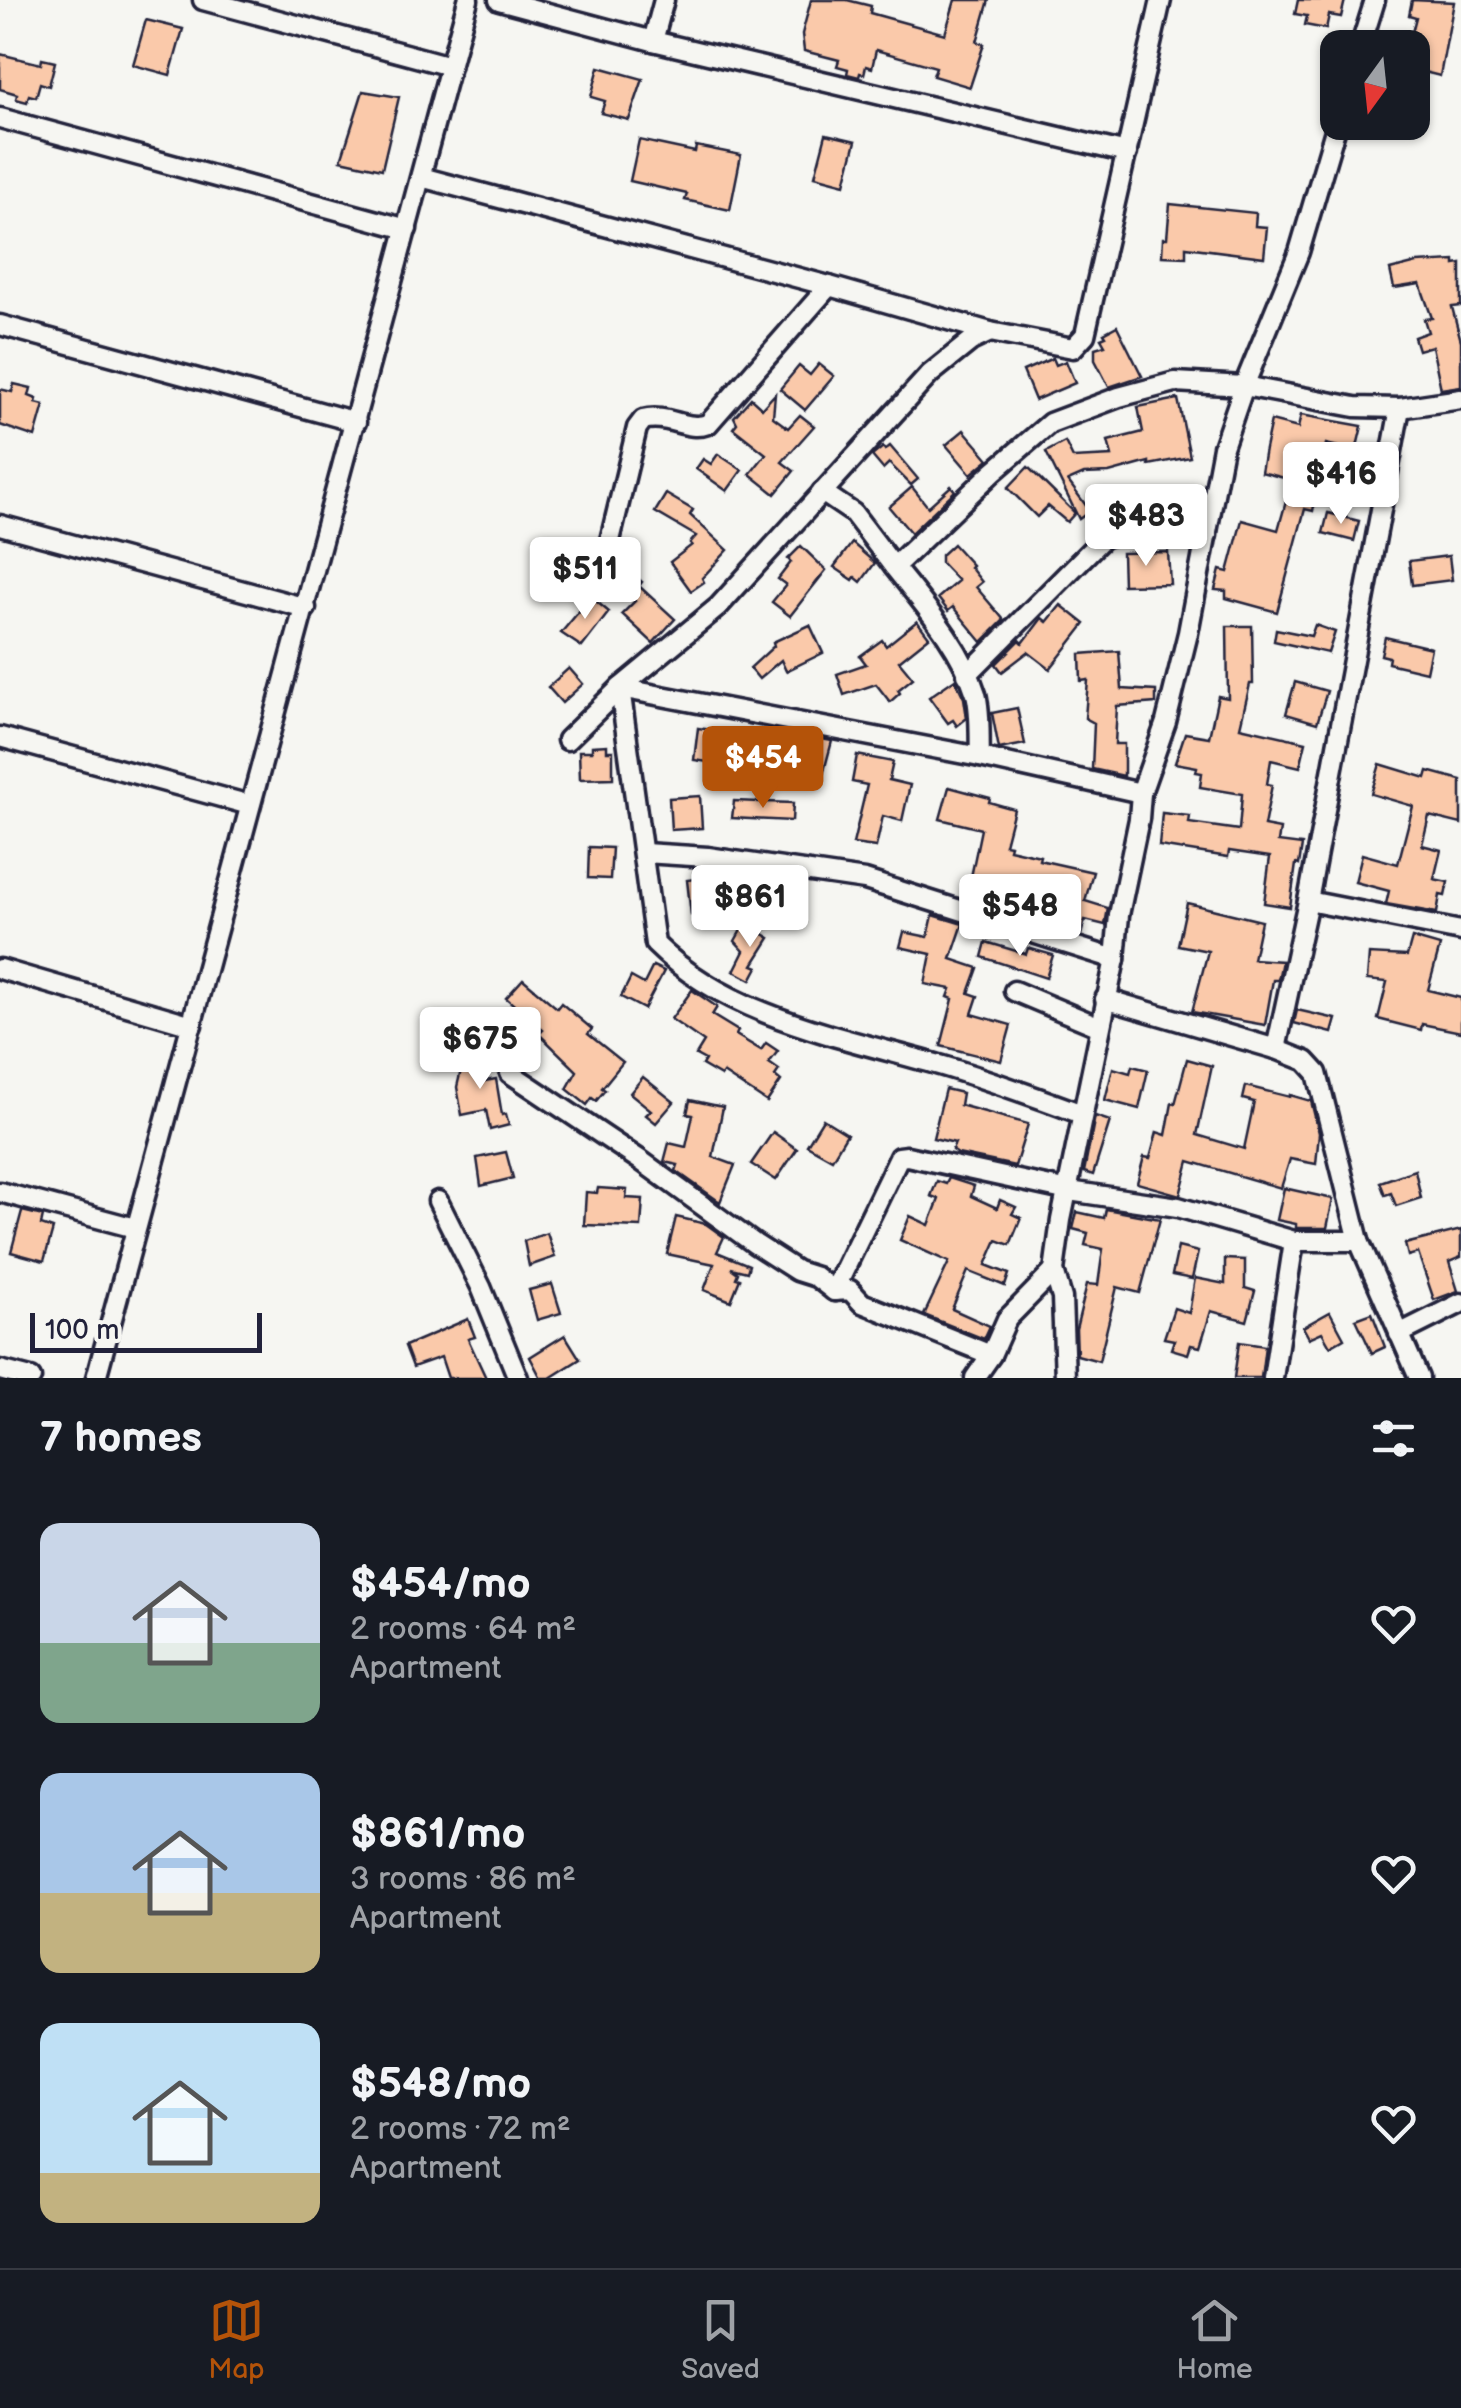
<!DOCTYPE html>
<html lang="en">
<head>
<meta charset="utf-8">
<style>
	:root { --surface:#171b24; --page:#20242c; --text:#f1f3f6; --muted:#9ea1a6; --line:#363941; --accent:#b45309 }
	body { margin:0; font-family:"Balsamiq Sans",sans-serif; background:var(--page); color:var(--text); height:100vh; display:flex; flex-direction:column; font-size:38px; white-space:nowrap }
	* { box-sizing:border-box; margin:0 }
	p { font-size:32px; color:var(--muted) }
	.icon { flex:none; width:55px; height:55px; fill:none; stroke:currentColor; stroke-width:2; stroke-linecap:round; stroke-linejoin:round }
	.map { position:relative; height:1378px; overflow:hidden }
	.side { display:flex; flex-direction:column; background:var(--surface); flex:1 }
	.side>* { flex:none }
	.needle { width:65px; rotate:195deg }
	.fabs { position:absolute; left:1320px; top:30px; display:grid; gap:20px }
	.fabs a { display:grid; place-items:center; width:110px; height:110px; border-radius:20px; background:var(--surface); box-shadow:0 2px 8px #0004; font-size:50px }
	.scale { position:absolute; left:30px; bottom:25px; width:232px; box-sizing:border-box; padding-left:10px; border:5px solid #22223b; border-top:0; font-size:28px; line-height:35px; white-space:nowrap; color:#22223b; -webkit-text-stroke:8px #f6f6f2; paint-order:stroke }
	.price { position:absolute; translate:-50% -85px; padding:0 22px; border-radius:10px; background:#fff; color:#222; font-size:32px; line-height:65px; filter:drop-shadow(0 2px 5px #0008) }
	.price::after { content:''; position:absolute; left:50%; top:60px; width:30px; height:22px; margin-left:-15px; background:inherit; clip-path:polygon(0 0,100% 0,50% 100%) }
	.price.selected { background:var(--accent); color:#fff }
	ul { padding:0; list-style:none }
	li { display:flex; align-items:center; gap:30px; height:250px; padding:0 40px }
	li span { display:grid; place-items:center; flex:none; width:280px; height:200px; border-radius:20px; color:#555 }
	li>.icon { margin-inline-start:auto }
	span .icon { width:120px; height:120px; fill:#fffc; stroke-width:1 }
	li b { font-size:42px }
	h2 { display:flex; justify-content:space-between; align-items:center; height:120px; padding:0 40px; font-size:42px }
	.dock { display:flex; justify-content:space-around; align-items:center; height:140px; border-top:2px solid var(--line); background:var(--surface); font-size:28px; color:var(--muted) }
	.dock a { display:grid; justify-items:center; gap:5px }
	.dock .selected { color:var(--accent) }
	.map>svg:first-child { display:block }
	.building { fill:#fac9aa; stroke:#22223b; stroke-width:2.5 }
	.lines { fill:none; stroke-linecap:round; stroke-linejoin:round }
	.minor-casing { stroke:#22223b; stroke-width:25 }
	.minor { stroke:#f6f6f2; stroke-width:18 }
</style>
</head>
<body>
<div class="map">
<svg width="1461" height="1378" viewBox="0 0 1461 1378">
	<rect width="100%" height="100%" fill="#f6f6f2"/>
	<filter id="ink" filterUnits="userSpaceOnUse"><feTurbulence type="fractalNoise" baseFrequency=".01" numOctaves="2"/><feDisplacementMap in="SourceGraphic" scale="20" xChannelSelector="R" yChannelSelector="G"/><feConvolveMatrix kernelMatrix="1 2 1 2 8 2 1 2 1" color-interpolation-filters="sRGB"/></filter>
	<g filter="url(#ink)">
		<!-- building -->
		<g class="building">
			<path d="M 811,0 L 847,0 L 871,6 L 870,13 L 945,34 L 955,0 L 989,0 L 977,42 L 984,44 L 970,87 L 933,76 L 936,67 L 876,50 L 872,68 L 866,66 L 864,74 L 860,73 L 859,77 L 847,74 L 848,69 L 837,66 L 839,60 L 804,51 L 802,34 Z"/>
			<path d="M 1298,0 L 1345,0 L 1341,17 L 1329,15 L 1326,29 L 1305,25 L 1307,16 L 1295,14 Z"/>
			<path d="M 1412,0 L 1454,2 L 1440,76 L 1412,69 L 1412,48 L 1408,48 L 1416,17 L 1409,15 Z"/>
			<path d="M 146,20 L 183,29 L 170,75 L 133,65 Z"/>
			<path d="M 0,54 L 41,64 L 42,59 L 55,62 L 49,86 L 40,83 L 36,97 L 29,95 L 27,102 L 16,99 L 17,94 L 0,89 Z"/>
			<path d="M 599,67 L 643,79 L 629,120 L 601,113 L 605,101 L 591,97 Z"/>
			<path d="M 363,91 L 399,97 L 382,169 L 341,160 Z"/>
			<path d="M 826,134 L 856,141 L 845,184 L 815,176 Z"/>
			<path d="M 639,140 L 695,152 L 696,146 L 741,155 L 730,210 L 685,200 L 687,194 L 630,181 Z"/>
			<path d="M 1170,204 L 1256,213 L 1255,226 L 1267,227 L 1264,257 L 1186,247 L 1186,257 L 1162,256 L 1163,238 L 1167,238 Z"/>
			<path d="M 1455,261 L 1455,265 L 1461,264 L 1461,306 L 1452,307 L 1461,341 L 1461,386 L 1441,389 L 1432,346 L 1418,350 L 1414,337 L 1428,332 L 1424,319 L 1432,318 L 1420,284 L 1394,288 L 1390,270 L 1417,263 Z"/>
			<path d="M 1117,326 L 1142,376 L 1109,387 L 1095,360 L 1095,348 L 1105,345 L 1101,338 L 1106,336 L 1104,333 Z"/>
			<path d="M 1053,358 L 1056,365 L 1066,361 L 1075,383 L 1035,400 L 1023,371 Z"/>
			<path d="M 819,364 L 834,376 L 805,410 L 780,389 L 799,366 L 810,375 Z"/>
			<path d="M 14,384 L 31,388 L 29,396 L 37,399 L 36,403 L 44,405 L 35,437 L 0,425 L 0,389 L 12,392 Z"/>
			<path d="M 775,394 L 773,417 L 788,428 L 800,415 L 814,426 L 782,462 L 794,471 L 775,494 L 750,474 L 766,454 L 733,428 L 737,423 L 734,417 L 751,398 L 762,408 Z"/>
			<path d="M 1178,399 L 1190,457 L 1149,465 L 1149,462 L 1109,473 L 1084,474 L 1068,481 L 1090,511 L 1079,519 L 1046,452 L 1065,442 L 1073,458 L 1112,456 L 1108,441 L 1143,432 L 1138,407 Z"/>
			<path d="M 1301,415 L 1362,426 L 1356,451 L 1326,444 L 1313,511 L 1305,509 L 1277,612 L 1226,598 L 1226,591 L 1215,590 L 1220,570 L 1228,572 L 1242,520 L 1278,530 L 1292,480 L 1261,472 L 1265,449 L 1271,421 L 1298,428 Z"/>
			<path d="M 964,430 L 989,459 L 971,474 L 946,445 Z"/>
			<path d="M 890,446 L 918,479 L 911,485 L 889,463 L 883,469 L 872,456 L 883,447 L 885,450 Z"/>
			<path d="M 718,454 L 742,470 L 727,491 L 696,469 L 703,459 L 711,464 Z"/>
			<path d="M 1028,467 L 1075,513 L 1067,522 L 1048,506 L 1037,517 L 1008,488 Z"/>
			<path d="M 951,486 L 955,491 L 911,533 L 889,507 L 912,487 L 928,507 Z"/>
			<path d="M 666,494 L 693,510 L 690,515 L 728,550 L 702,578 L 704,582 L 691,591 L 670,562 L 692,545 L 690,543 L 696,536 L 655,512 Z"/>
			<path d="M 1328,513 L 1359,521 L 1354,541 L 1323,533 Z"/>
			<path d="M 852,543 L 875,563 L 861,582 L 855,577 L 853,580 L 834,567 Z"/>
			<path d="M 953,544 L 972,565 L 970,567 L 982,582 L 976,587 L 1004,620 L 982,642 L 953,607 L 948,611 L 938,598 L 958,581 L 941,563 L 941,555 Z"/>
			<path d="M 801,546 L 826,570 L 790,616 L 772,602 L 786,585 L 778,579 L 791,562 L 788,559 Z"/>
			<path d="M 1168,552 L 1170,584 L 1123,585 L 1122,553 Z"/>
			<path d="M 1449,556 L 1452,580 L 1412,585 L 1409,561 Z"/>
			<path d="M 618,562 L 642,582 L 639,586 L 675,619 L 653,643 L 622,614 L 635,601 L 612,582 Z"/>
			<path d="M 591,597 L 609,612 L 582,647 L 561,633 Z"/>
			<path d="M 1061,605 L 1085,624 L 1050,669 L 1028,652 L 1002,672 L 996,664 L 1020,640 L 1023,643 L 1042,618 L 1047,622 Z"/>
			<path d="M 917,621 L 929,637 L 899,661 L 913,678 L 898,690 L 900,693 L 890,702 L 876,684 L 844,695 L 837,674 L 866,664 L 860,656 L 882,640 L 886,646 Z"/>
			<path d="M 810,625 L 823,653 L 786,671 L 781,660 L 759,679 L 750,668 L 774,646 L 773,642 Z"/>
			<path d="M 1315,625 L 1335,632 L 1328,653 L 1274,641 L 1276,629 L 1311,636 Z"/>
			<path d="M 1227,626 L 1252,626 L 1253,684 L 1250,684 L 1240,727 L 1306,742 L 1300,767 L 1271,760 L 1267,784 L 1272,785 L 1264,826 L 1280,829 L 1278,842 L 1302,845 L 1299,865 L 1296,864 L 1290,907 L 1264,903 L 1270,857 L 1229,851 L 1228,857 L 1159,846 L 1162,813 L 1190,816 L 1189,823 L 1239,830 L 1242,794 L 1200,787 L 1202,773 L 1196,772 L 1197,767 L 1175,763 L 1185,733 L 1209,737 L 1218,696 L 1228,698 Z"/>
			<path d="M 1385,637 L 1431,648 L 1426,672 L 1388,663 L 1389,657 L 1381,655 Z"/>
			<path d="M 1119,651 L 1122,689 L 1156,691 L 1156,703 L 1117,706 L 1115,744 L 1124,744 L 1124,776 L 1092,769 L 1094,723 L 1085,718 L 1088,680 L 1081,681 L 1080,654 Z"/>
			<path d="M 569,668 L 583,684 L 562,703 L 548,687 Z"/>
			<path d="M 955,679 L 964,698 L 967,718 L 957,726 L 953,720 L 948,723 L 929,697 Z"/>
			<path d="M 1295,682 L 1327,691 L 1317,723 L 1286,714 Z"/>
			<path d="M 1017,708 L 1025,744 L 999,749 L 992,713 Z"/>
			<path d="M 698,728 L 768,738 L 770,729 L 832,741 L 820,786 L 762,776 L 763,770 L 694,760 Z"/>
			<path d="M 607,745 L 607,751 L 613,751 L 613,778 L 580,779 L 579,751 L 592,751 L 592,746 Z"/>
			<path d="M 857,755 L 893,762 L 889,780 L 910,785 L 902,821 L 883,816 L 876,847 L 853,844 L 867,785 L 852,782 Z"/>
			<path d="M 1380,764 L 1426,778 L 1428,771 L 1461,780 L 1461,824 L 1429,816 L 1422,845 L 1441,850 L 1434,879 L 1448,882 L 1445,896 L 1440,895 L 1437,913 L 1386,904 L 1389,891 L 1355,882 L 1362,854 L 1398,864 L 1413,806 L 1371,794 Z"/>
			<path d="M 949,787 L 990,798 L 989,802 L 1014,809 L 1005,844 L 1010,845 L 1009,849 L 1040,856 L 1039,860 L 1093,872 L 1085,901 L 1108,908 L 1105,925 L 1085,920 L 1081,935 L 1050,925 L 1056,904 L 1003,891 L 1004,884 L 971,877 L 981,829 L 940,819 Z"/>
			<path d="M 700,796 L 702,828 L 671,830 L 669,798 Z"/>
			<path d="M 734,801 L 793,803 L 792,821 L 732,818 Z"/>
			<path d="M 589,847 L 612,848 L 610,879 L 588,878 Z"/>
			<path d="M 703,878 L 706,913 L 691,915 L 687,880 Z"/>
			<path d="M 1187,903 L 1261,921 L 1253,959 L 1282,961 L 1278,980 L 1273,980 L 1265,1025 L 1192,1012 L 1208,951 L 1178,945 Z"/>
			<path d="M 933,915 L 963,924 L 951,959 L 978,968 L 969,993 L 978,996 L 972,1014 L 1011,1025 L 1001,1061 L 941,1046 L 953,999 L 948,997 L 951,989 L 925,984 L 931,954 L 900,947 L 904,932 L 928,937 Z"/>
			<path d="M 745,923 L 770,938 L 753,965 L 758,967 L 751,980 L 734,971 L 744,951 L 735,941 Z"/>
			<path d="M 1412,938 L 1440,946 L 1428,990 L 1461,998 L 1461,1032 L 1422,1024 L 1421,1030 L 1378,1019 L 1387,982 L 1367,980 L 1369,954 L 1407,956 Z"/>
			<path d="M 986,942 L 1026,954 L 1028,948 L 1053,955 L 1046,978 L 982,957 Z"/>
			<path d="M 653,966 L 664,971 L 644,1009 L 621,997 L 631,977 L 644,984 Z"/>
			<path d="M 523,979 L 557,1008 L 561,1003 L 592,1029 L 588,1034 L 623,1062 L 602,1088 L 605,1090 L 596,1101 L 592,1098 L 587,1105 L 567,1089 L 577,1071 L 539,1034 L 543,1030 L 506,998 Z"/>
			<path d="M 692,990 L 717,1007 L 712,1015 L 738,1031 L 736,1035 L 761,1050 L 766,1043 L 778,1051 L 769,1063 L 779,1070 L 775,1076 L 781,1081 L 767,1102 L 723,1073 L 721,1076 L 702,1065 L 705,1060 L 696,1055 L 704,1042 L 671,1019 Z"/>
			<path d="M 1297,1010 L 1336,1019 L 1332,1033 L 1294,1023 Z"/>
			<path d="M 465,1053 L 486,1058 L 480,1082 L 496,1079 L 502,1115 L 506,1114 L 509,1125 L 490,1130 L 486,1110 L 462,1115 L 457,1087 Z"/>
			<path d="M 1187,1059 L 1212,1066 L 1197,1135 L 1244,1149 L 1254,1102 L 1243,1099 L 1246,1086 L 1290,1097 L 1290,1095 L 1311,1101 L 1319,1133 L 1316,1164 L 1290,1159 L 1281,1188 L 1189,1161 L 1180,1195 L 1137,1183 L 1144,1157 L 1150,1158 L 1157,1132 L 1166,1135 L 1172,1103 L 1175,1104 Z"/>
			<path d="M 1132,1066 L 1148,1070 L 1139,1109 L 1105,1100 L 1113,1068 L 1130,1073 Z"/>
			<path d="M 643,1077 L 674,1102 L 656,1123 L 646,1115 L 651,1110 L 630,1093 Z"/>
			<path d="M 945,1089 L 962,1093 L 960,1105 L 1028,1124 L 1015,1166 L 958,1154 L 952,1150 L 955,1143 L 933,1138 Z"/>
			<path d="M 690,1100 L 723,1107 L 713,1157 L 735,1165 L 720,1202 L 676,1171 L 678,1165 L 664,1162 L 669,1143 L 686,1147 L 693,1115 L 687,1114 Z"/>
			<path d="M 1095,1116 L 1110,1121 L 1093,1175 L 1084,1172 Z"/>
			<path d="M 823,1119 L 847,1134 L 832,1159 L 807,1145 Z"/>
			<path d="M 773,1132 L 797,1149 L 776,1180 L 751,1164 Z"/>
			<path d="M 506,1152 L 513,1178 L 481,1186 L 477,1158 Z"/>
			<path d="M 1415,1170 L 1421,1198 L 1396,1206 L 1391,1193 L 1385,1195 L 1380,1182 Z"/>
			<path d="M 949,1178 L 974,1186 L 971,1196 L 997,1208 L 1000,1200 L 1016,1207 L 1012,1214 L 1021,1218 L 1010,1245 L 997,1240 L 986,1265 L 1009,1274 L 1005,1286 L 968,1271 L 952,1309 L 990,1326 L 984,1339 L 924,1315 L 949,1262 L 900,1240 L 910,1216 L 929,1225 L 939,1199 L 931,1196 L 937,1181 L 946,1184 Z"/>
			<path d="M 598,1188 L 627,1190 L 626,1198 L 643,1199 L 641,1227 L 584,1225 L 586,1192 L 597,1193 Z"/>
			<path d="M 1284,1188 L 1333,1199 L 1327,1228 L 1296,1228 L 1296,1224 L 1277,1220 Z"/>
			<path d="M 1106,1209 L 1160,1219 L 1140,1293 L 1117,1287 L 1099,1361 L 1077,1355 L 1076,1329 L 1087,1284 L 1098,1285 L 1103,1249 L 1085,1245 L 1088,1233 L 1073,1229 L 1077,1212 L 1104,1218 Z"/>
			<path d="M 22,1211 L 43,1216 L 41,1225 L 53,1229 L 44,1261 L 11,1252 Z"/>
			<path d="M 676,1217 L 706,1224 L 724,1237 L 717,1252 L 749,1265 L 747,1272 L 731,1268 L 738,1273 L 736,1278 L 740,1279 L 731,1301 L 704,1290 L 714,1264 L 667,1254 Z"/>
			<path d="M 1461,1230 L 1461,1257 L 1449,1262 L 1458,1291 L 1434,1300 L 1418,1253 L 1408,1256 L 1405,1244 Z"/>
			<path d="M 547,1233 L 555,1257 L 529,1266 L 524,1241 Z"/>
			<path d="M 1178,1247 L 1198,1252 L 1192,1279 L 1172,1275 Z"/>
			<path d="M 1225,1259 L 1245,1260 L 1245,1288 L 1255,1291 L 1247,1321 L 1211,1311 L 1200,1347 L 1191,1345 L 1188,1354 L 1171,1349 L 1174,1340 L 1164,1338 L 1174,1308 L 1189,1313 L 1195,1278 L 1225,1284 Z"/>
			<path d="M 552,1284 L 561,1313 L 537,1320 L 529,1290 Z"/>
			<path d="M 1330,1312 L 1344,1338 L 1330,1346 L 1322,1332 L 1309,1338 L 1303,1327 Z"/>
			<path d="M 1372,1313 L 1385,1347 L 1372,1353 L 1356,1319 Z"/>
			<path d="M 468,1319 L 475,1337 L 468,1339 L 486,1378 L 448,1378 L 441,1357 L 413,1367 L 405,1346 Z"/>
			<path d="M 565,1335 L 580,1359 L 550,1378 L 541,1378 L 530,1357 Z"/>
			<path d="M 1239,1342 L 1265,1346 L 1261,1378 L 1234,1378 Z"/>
		</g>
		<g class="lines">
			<defs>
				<g id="minor">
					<path d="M 203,0 L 450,66"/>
					<path d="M 499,0 L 653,41 L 1127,153"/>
					<path d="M 653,41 L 664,0"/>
					<path d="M 1360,48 L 1375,0"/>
					<path d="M 0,118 L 407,229"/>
					<path d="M 421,177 L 829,286 L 990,332 L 1073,348 L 1085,335 L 1161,0"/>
					<path d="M 0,325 L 356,422"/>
					<path d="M 822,492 L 853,513 L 894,567"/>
					<path d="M 0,525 L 306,608"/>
					<path d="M 602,574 L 637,428 L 643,420 C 667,413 687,432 708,424 L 829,286"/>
					<path d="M 967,675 L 1103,538 L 1147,523 L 1207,535"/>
					<path d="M 0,737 L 250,805"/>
					<path d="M 567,740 L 620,688 L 718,607 L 930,374 L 971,341 L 990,332"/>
					<path d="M 980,757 C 979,737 981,713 976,694 C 961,646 924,605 894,567 L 993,472 L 1050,423 L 1119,397 L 1175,382 L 1244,386 L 1355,407 L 1400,408 L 1461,399"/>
					<path d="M 644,853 L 708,857 L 865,880 L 1115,959"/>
					<path d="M 1308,901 L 1461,931"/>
					<path d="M 0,969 L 192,1025"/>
					<path d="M 1014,991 L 1100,1027"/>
					<path d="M 1105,999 L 1276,1049 L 1306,1061 L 1317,1073 L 1359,1241 L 1419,1378"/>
					<path d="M 1276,1049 L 1308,901 L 1400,408"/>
					<path d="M 510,1073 L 640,1160 L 755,1244 L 797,1271 L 816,1277 L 834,1291"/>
					<path d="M 1082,1114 C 1036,1097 990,1080 943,1066 C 846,1038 729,1018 655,944 L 620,688 L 980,757 L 1141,793"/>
					<path d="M 0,1192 L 135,1228"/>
					<path d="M 438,1201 L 481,1287 L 518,1378"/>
					<path d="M 1399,1334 L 1461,1303"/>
					<path d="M 991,1355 L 862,1303 L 850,1290 L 834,1291 L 899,1157 L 907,1156 L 1069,1191 L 1178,1207 L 1294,1241"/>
					<path d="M 0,1370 L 31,1378"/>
					<path d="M 96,1378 L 468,0"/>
					<path d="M 975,1378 L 991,1355 L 1007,1319 L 1054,1271"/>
					<path d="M 1065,1378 L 1062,1298 L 1054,1271 L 1061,1220 L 1115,959 L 1119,915 L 1139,819 L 1141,793 L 1166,722 L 1188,633 L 1223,447 L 1244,386 L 1299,252 L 1338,120"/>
					<path d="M 1273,1378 L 1294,1241 L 1359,1241"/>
				</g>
			</defs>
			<!-- minor casing -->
			<use href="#minor" class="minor-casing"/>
			<!-- minor -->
			<use href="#minor" class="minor"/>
		</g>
	</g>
</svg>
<div class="fabs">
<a><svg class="needle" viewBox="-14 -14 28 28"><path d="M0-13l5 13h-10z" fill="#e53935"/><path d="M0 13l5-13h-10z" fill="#9ea1a6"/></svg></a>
</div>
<div class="scale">100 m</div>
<b class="price" style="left:1341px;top:527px">$416</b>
<b class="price" style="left:1146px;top:569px">$483</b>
<b class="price" style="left:585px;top:622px">$511</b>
<b class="price selected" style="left:763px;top:811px">$454</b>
<b class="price" style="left:750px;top:950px">$861</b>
<b class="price" style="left:1020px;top:959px">$548</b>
<b class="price" style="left:480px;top:1092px">$675</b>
</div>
<section class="side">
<h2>7 homes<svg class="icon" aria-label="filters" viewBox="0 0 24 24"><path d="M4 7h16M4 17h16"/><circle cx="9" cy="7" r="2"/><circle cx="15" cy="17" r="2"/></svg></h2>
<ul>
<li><span style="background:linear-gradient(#c9d6e8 60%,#7fa58c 0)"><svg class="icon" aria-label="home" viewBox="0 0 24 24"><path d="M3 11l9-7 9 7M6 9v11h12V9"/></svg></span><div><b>$454/mo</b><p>2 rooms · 64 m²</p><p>Apartment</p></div><svg class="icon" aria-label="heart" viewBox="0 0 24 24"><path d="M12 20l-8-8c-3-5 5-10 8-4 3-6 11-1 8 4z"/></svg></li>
<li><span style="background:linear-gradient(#a9c7e8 60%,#c2b280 0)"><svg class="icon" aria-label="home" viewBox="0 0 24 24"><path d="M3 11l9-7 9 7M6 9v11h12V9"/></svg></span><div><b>$861/mo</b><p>3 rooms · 86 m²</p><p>Apartment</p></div><svg class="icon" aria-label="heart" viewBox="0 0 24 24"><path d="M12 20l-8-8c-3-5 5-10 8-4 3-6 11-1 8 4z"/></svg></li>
<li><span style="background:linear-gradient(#bfe0f5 75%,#c2b280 0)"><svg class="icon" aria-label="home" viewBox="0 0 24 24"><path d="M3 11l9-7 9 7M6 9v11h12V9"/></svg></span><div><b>$548/mo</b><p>2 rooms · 72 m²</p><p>Apartment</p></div><svg class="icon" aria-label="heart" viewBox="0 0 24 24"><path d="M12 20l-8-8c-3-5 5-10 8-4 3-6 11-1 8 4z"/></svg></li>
</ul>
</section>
<nav class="dock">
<a class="selected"><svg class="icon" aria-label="map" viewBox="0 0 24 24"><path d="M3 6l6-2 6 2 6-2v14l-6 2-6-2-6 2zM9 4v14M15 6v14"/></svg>Map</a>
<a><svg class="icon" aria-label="saved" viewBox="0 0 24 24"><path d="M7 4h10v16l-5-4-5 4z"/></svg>Saved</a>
<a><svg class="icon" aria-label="home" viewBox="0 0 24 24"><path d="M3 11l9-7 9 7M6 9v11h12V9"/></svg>Home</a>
</nav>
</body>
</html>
